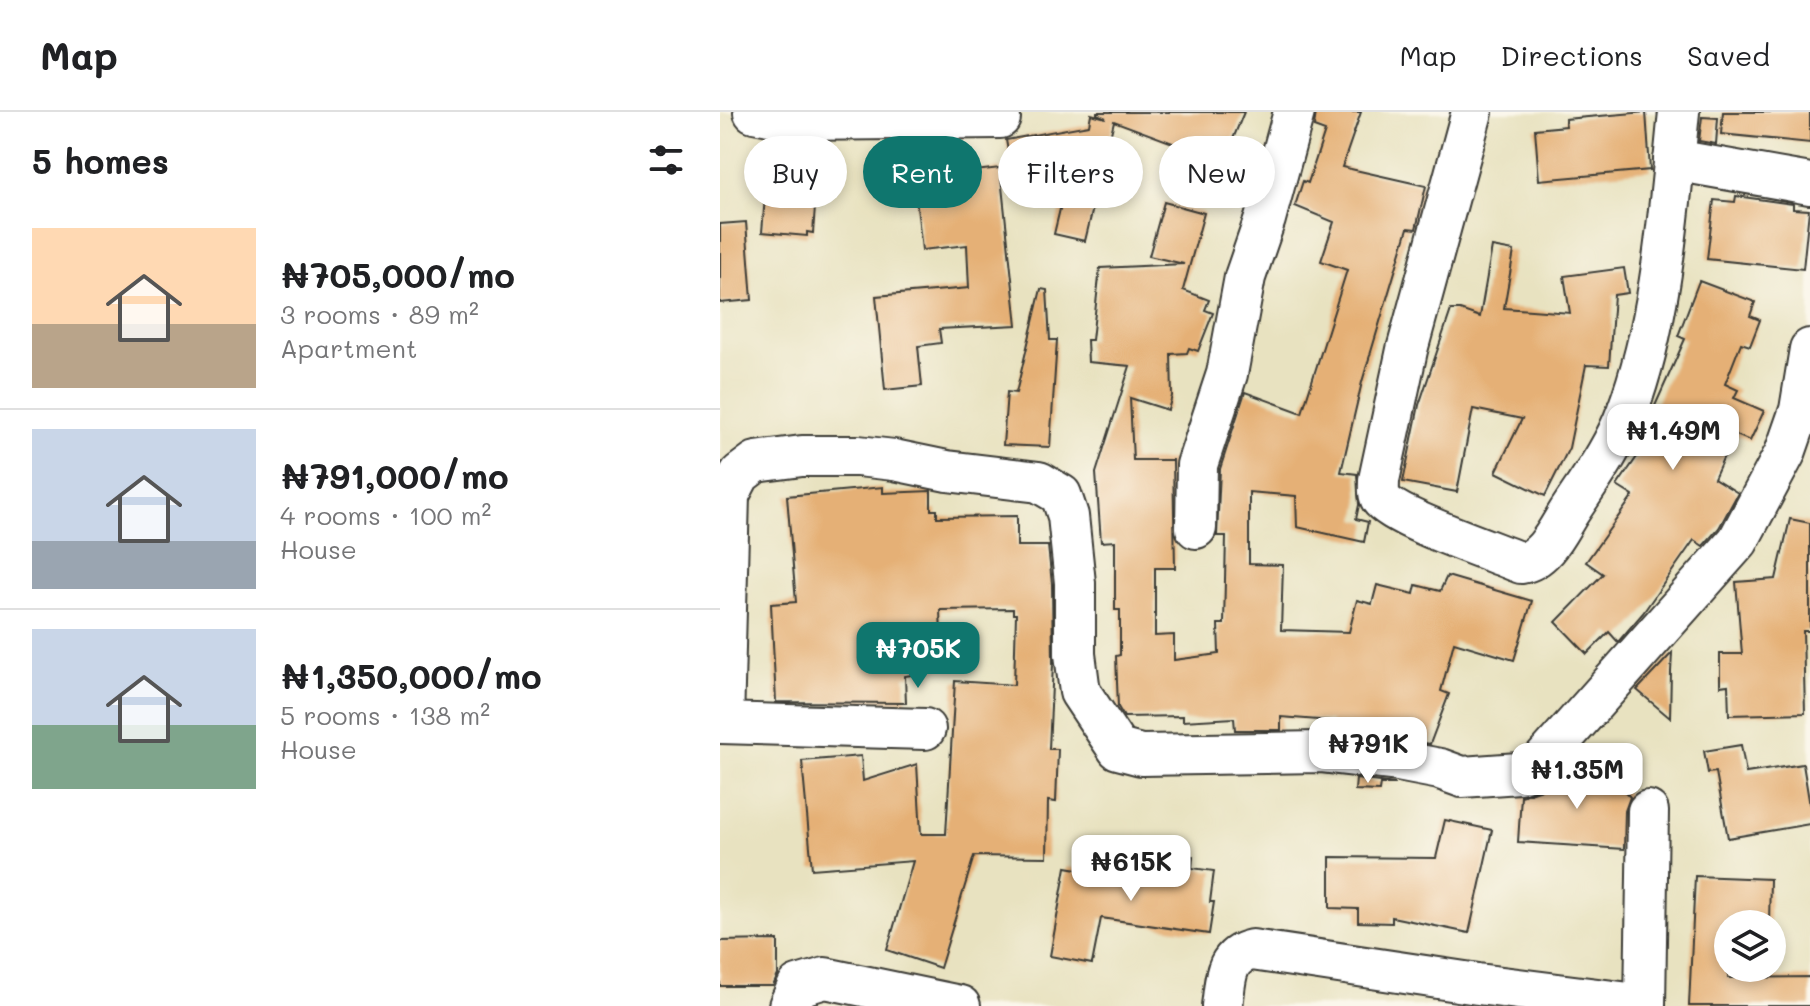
<!DOCTYPE html>
<html lang="en">
<head>
<meta charset="utf-8">
<style>
	:root { --surface:#fff; --page:#f2f2f2; --text:#202124; --muted:#757577; --line:#e0e0e0; --accent:#0f766e }
	body { margin:0; font-family:Mali,sans-serif; background:var(--page); color:var(--text); height:100vh; display:flex; flex-direction:column; font-size:30px; white-space:nowrap }
	* { box-sizing:border-box; margin:0 }
	p { font-size:26px; color:var(--muted) }
	.icon { flex:none; width:44px; height:44px; fill:none; stroke:currentColor; stroke-width:2; stroke-linecap:round; stroke-linejoin:round }
	.map { position:relative; flex:1; overflow:hidden }
	.drawer { display:flex; flex-direction:column; background:var(--surface); width:720px }
	.drawer>* { flex:none }
	.guide { position:absolute; left:24px; top:24px; width:760px; height:72px; display:flex; gap:16px }
	.controls { position:absolute; left:994px; top:798px; display:grid; gap:16px }
	.controls a { display:grid; place-items:center; width:72px; height:72px; border-radius:50%; background:var(--surface); box-shadow:0 4px 12px #0003; font-size:40px }
	.price { position:absolute; translate:-50% -68px; padding:0 18px; border-radius:16px; background:#fff; color:#222; font-size:26px; line-height:52px; filter:drop-shadow(0 2px 4px #0008) }
	.price::after { content:''; position:absolute; left:50%; top:48px; width:24px; height:18px; margin-left:-12px; background:inherit; clip-path:polygon(0 0,100% 0,50% 100%) }
	.price.current { background:var(--accent); color:#fff }
	ul { padding:0; list-style:none }
	li { display:flex; align-items:center; gap:24px; height:200px; padding:0 32px }
	li+li { border-top:2px solid var(--line) }
	li span { display:grid; place-items:center; flex:none; width:224px; height:160px; border-radius:0px; color:#555 }
	li>.icon { margin-inline-start:auto }
	span .icon { width:96px; height:96px; fill:#fffc; stroke-width:1 }
	li b { font-size:34px }
	h2 { display:flex; justify-content:space-between; align-items:center; height:96px; padding:0 32px; font-size:34px }
	.chip { padding:0 28px; border-radius:36px; background:var(--surface); box-shadow:0 4px 12px #0003; font-size:28px; line-height:72px }
	.chip.current { background:var(--accent); color:#fff }
	header { display:flex; align-items:center; gap:48px; box-sizing:border-box; height:112px; padding:0 40px; background:var(--surface); border-bottom:2px solid var(--line) }
	header strong { font-size:38px }
	nav { display:flex; gap:44px; margin-inline-start:auto; font-size:28px }
	main { display:flex; flex:1; min-height:0 }
	.map>svg:first-child { display:block }
	.building { fill:#e5b076 }
	.lines { fill:none; stroke-linecap:round; stroke-linejoin:round }
	.minor-casing { stroke:#3b3a35; stroke-width:44 }
	.minor { stroke:#fff; stroke-width:40 }
</style>
</head>
<body>
<header>
<strong>Map</strong>
<nav><a>Map</a><a>Directions</a><a>Saved</a></nav>
</header>
<main>
<section class="drawer">
<h2>5 homes<svg class="icon" aria-label="filters" viewBox="0 0 24 24"><path d="M4 7h16M4 17h16"/><circle cx="9" cy="7" r="2"/><circle cx="15" cy="17" r="2"/></svg></h2>
<ul>
<li><span style="background:linear-gradient(#ffd9b3 60%,#b9a48a 0)"><svg class="icon" aria-label="home" viewBox="0 0 24 24"><path d="M3 11l9-7 9 7M6 9v11h12V9"/></svg></span><div><b>₦705,000/mo</b><p>3 rooms · 89 m²</p><p>Apartment</p></div></li>
<li><span style="background:linear-gradient(#c9d6e8 70%,#9aa5b1 0)"><svg class="icon" aria-label="home" viewBox="0 0 24 24"><path d="M3 11l9-7 9 7M6 9v11h12V9"/></svg></span><div><b>₦791,000/mo</b><p>4 rooms · 100 m²</p><p>House</p></div></li>
<li><span style="background:linear-gradient(#c9d6e8 60%,#7fa58c 0)"><svg class="icon" aria-label="home" viewBox="0 0 24 24"><path d="M3 11l9-7 9 7M6 9v11h12V9"/></svg></span><div><b>₦1,350,000/mo</b><p>5 rooms · 138 m²</p><p>House</p></div></li>
</ul>
</section>
<div class="map">
<svg width="1090" height="894" viewBox="0 0 1090 894">
	<rect width="100%" height="100%" fill="#fbf7ec"/>
	<filter id="ink" filterUnits="userSpaceOnUse"><feTurbulence type="fractalNoise" baseFrequency=".0125" numOctaves="2"/><feDisplacementMap in="SourceGraphic" scale="16" xChannelSelector="R" yChannelSelector="G"/><feConvolveMatrix kernelMatrix="1 2 1 2 8 2 1 2 1" color-interpolation-filters="sRGB"/></filter>
	<filter id="wash" filterUnits="userSpaceOnUse"><feTurbulence type="fractalNoise" baseFrequency=".006" numOctaves="4" result="noise"/><feDisplacementMap in="SourceGraphic" scale="32" xChannelSelector="R" yChannelSelector="G"/><feGaussianBlur stdDeviation="1.8" result="paint"/><feColorMatrix in="noise" values="0 0 0 0 0 0 0 0 0 0 0 0 0 0 0 0 0 1.4 0 .05"/><feComposite in="paint" operator="in"/></filter>
	<g filter="url(#wash)">
		<rect width="100%" height="100%" fill="#e8e2c0"/>
		<g id="blocks">
			<!-- building -->
			<g class="building">
				<path d="M 377,0 L 524,0 L 498,64 L 456,47 L 461,34 L 394,9 L 365,129 L 334,122 L 346,72 L 294,72 L 286,28 L 369,13 L 371,2 L 386,6 L 377,2 Z"/>
				<path d="M 596,0 L 641,0 L 622,55 L 706,74 L 696,117 L 688,116 L 642,270 L 621,360 L 637,362 L 639,393 L 636,407 L 648,410 L 644,430 L 577,415 L 576,384 L 529,380 L 529,452 L 563,453 L 561,518 L 629,520 L 637,488 L 652,492 L 657,473 L 694,482 L 696,473 L 720,479 L 727,464 L 812,489 L 794,548 L 734,530 L 721,579 L 729,582 L 710,632 L 608,618 L 611,609 L 561,605 L 561,618 L 515,618 L 514,606 L 463,609 L 463,604 L 404,605 L 398,595 L 396,544 L 400,543 L 400,498 L 395,498 L 395,429 L 381,430 L 376,361 L 410,254 L 368,250 L 367,228 L 372,228 L 380,156 L 464,152 L 429,144 L 444,90 L 484,101 L 463,178 L 489,188 L 485,198 L 493,201 L 478,239 L 469,236 L 467,241 L 451,242 L 452,284 L 448,298 L 410,286 L 413,348 L 453,348 L 455,456 L 435,456 L 435,524 L 454,523 L 454,548 L 499,542 L 498,512 L 504,512 L 506,424 L 497,424 L 500,357 L 525,280 L 582,301 L 627,158 L 601,149 L 614,110 L 575,94 L 583,69 L 588,71 L 605,19 L 594,15 Z"/>
				<path d="M 926,0 L 930,58 L 819,68 L 815,17 L 846,14 L 845,7 Z"/>
				<path d="M 1003,0 L 1090,0 L 1090,31 L 1001,22 Z"/>
				<path d="M 982,5 L 998,6 L 996,32 L 979,29 Z"/>
				<path d="M 49,39 L 99,43 L 93,121 L 87,120 L 87,124 L 42,120 Z"/>
				<path d="M 280,56 L 297,213 L 219,217 L 221,231 L 198,234 L 202,274 L 165,278 L 156,184 L 249,176 L 247,133 L 202,138 L 196,86 L 223,83 L 221,63 Z"/>
				<path d="M 1016,84 L 1073,92 L 1073,97 L 1089,98 L 1083,157 L 987,147 L 994,88 L 1015,90 Z"/>
				<path d="M 26,110 L 32,188 L 0,191 L 0,112 Z"/>
				<path d="M 772,135 L 794,139 L 784,196 L 850,201 L 844,164 L 904,156 L 908,181 L 894,183 L 889,254 L 866,253 L 849,336 L 825,384 L 776,360 L 802,307 L 753,297 L 737,380 L 683,370 L 699,293 L 731,198 L 740,198 L 760,205 Z"/>
				<path d="M 979,169 L 1035,190 L 1030,204 L 1040,208 L 1030,234 L 1021,231 L 1005,272 L 1018,278 L 1014,286 L 1044,299 L 1030,329 L 1014,322 L 994,366 L 1018,381 L 999,416 L 983,434 L 974,428 L 923,501 L 898,530 L 889,520 L 867,542 L 836,510 L 883,462 L 866,450 L 913,384 L 897,374 L 941,310 L 930,305 L 965,227 L 958,224 Z"/>
				<path d="M 321,177 L 327,178 L 330,228 L 337,228 L 330,335 L 283,333 L 287,280 L 296,281 Z"/>
				<path d="M 163,375 L 163,381 L 211,379 L 211,398 L 217,398 L 217,405 L 297,404 L 297,434 L 328,434 L 332,472 L 333,552 L 329,637 L 338,637 L 336,690 L 328,689 L 327,745 L 254,744 L 220,856 L 167,838 L 193,749 L 92,757 L 82,649 L 141,644 L 143,669 L 197,652 L 201,722 L 226,722 L 235,569 L 294,573 L 296,502 L 293,502 L 293,497 L 220,498 L 221,523 L 190,524 L 192,563 L 185,564 L 186,591 L 56,590 L 51,492 L 76,490 L 67,384 Z"/>
				<path d="M 1070,407 L 1090,411 L 1090,519 L 1083,519 L 1085,601 L 1009,603 L 1008,573 L 1000,574 L 1000,542 L 1022,542 L 1016,470 L 1056,467 Z"/>
				<path d="M 952,541 L 951,560 L 950,606 L 917,578 Z"/>
				<path d="M 1021,633 L 1026,661 L 1083,652 L 1090,694 L 1090,712 L 1008,726 L 996,660 L 988,661 L 984,639 Z"/>
				<path d="M 872,644 L 910,685 L 905,699 L 904,737 L 798,730 L 801,684 L 825,676 L 835,677 Z"/>
				<path d="M 636,667 L 675,672 L 660,672 L 659,679 L 635,678 Z"/>
				<path d="M 725,708 L 772,718 L 749,821 L 672,805 L 672,811 L 638,810 L 638,797 L 610,796 L 610,745 L 716,746 Z"/>
				<path d="M 436,739 L 473,744 L 472,756 L 494,759 L 490,790 L 494,790 L 489,822 L 381,806 L 372,852 L 330,844 L 346,755 L 420,768 L 421,762 L 432,764 Z"/>
				<path d="M 975,764 L 1050,767 L 1049,812 L 1008,812 L 1008,866 L 1090,865 L 1090,894 L 969,894 Z"/>
				<path d="M 58,828 L 58,863 L 53,874 L 0,874 L 0,829 Z"/>
			</g>
		</g>
	</g>
	<g filter="url(#ink)">
		<use href="#blocks" fill-opacity="0" stroke="#3b3a35" stroke-width="2"/>
		<g class="lines">
			<defs>
				<g id="minor">
					<path d="M 34,0 L 75,8 L 280,6"/>
					<path d="M 752,0 L 687,238 L 659,368 C 659,374 658,382 661,387 C 674,406 775,440 801,451 C 825,447 837,419 849,400 C 870,368 894,336 907,300 C 942,207 949,98 959,0"/>
					<path d="M 954,48 L 1090,72"/>
					<path d="M 476,416 L 477,353 L 507,262 L 525,165 L 545,107 L 574,0"/>
					<path d="M 0,611 L 205,617"/>
					<path d="M 3,611 L 9,383 L 20,362 L 36,350 L 82,344 L 138,344 L 174,348 L 227,359 L 319,370 L 341,383 L 348,404 L 355,471 L 355,542 L 360,580 L 398,637 L 421,643 L 600,640 L 678,649 L 720,657 L 742,665 L 799,661 L 818,654 L 1018,429 L 1065,341 L 1080,298 L 1090,237"/>
					<path d="M 69,894 L 78,874 L 105,866 L 240,894"/>
					<path d="M 502,894 C 506,869 503,844 532,838 L 758,872 L 925,893"/>
					<path d="M 925,894 L 928,699"/>
				</g>
			</defs>
			<!-- minor casing -->
			<use href="#minor" class="minor-casing"/>
			<!-- minor -->
			<use href="#minor" class="minor"/>
		</g>
	</g>
</svg>
<div class="controls">
<a><svg class="icon" aria-label="layers" viewBox="0 0 24 24"><path d="M12 4l9 5-9 5-9-5zM3 14l9 5 9-5"/></svg></a>
</div>
<b class="price" style="left:953px;top:360px">₦1.49M</b>
<b class="price current" style="left:198px;top:578px">₦705K</b>
<b class="price" style="left:648px;top:673px">₦791K</b>
<b class="price" style="left:857px;top:699px">₦1.35M</b>
<b class="price" style="left:411px;top:791px">₦615K</b>
<div class="guide">
<a class="chip">Buy</a>
<a class="chip current">Rent</a>
<a class="chip">Filters</a>
<a class="chip">New</a>
</div>
</div>
</main>
</body>
</html>
